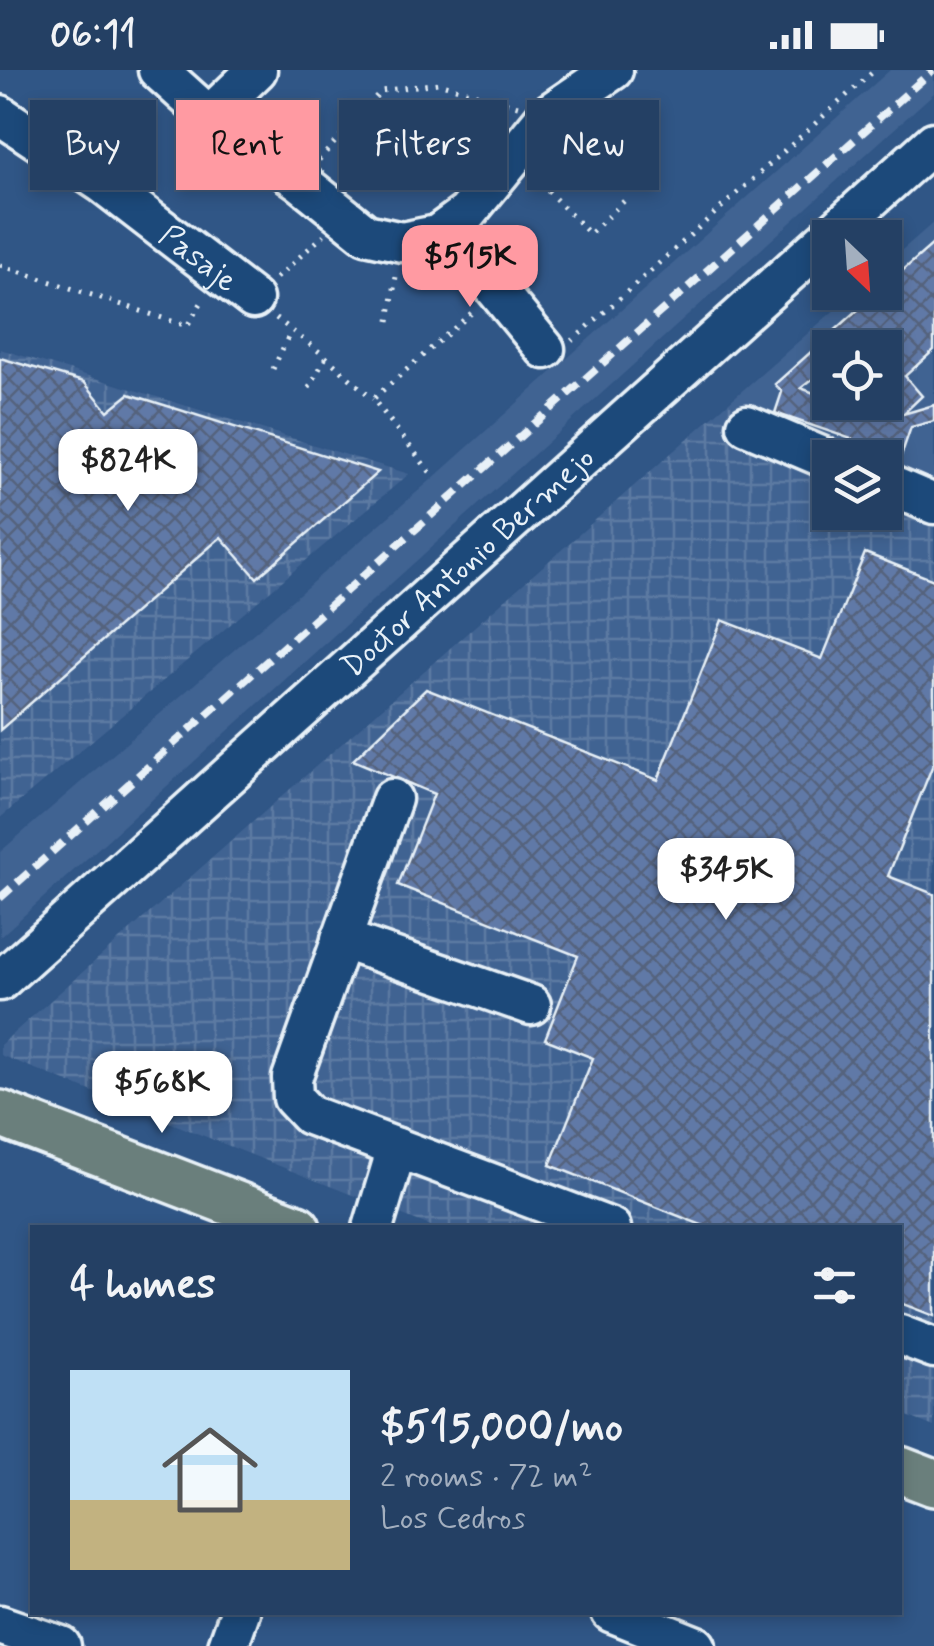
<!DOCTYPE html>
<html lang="en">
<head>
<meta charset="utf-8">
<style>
	:root { --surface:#244064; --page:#2c476a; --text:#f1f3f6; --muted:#a3afbf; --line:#415978; --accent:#ff9aa2 }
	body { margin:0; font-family:Mynerve,sans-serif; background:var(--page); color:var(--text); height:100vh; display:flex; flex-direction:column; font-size:38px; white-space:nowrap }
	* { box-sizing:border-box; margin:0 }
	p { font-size:32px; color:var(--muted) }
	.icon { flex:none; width:55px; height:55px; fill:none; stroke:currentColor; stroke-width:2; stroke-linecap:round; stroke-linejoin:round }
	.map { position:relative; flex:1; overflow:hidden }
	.details { position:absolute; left:30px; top:1155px; width:872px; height:390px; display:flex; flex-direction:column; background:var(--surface); border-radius:0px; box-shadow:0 5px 15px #0003,0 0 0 2px var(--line) }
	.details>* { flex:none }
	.hud { position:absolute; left:30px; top:30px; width:875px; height:90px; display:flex; gap:20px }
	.needle { width:65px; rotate:155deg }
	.fabs { position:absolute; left:812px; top:150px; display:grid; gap:20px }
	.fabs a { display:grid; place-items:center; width:90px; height:90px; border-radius:0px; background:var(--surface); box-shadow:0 5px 15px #0003,0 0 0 2px var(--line); font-size:50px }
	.price { position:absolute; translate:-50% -85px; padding:0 22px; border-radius:20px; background:#fff; color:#222; font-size:32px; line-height:65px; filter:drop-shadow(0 2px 5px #0008) }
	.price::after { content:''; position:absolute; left:50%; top:60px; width:30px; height:22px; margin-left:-15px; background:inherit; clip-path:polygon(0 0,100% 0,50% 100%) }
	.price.on { background:var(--accent); color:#111 }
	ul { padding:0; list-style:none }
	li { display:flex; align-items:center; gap:30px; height:250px; padding:0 40px }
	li+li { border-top:2px solid var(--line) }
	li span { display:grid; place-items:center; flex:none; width:280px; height:200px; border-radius:0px; color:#555 }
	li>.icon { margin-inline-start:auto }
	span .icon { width:120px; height:120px; fill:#fffc; stroke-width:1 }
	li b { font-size:42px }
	h2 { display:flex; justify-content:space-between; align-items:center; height:120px; padding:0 40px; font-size:42px }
	.pill { padding:0 35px; border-radius:0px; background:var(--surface); box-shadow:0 5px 15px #0003,0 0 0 2px var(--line); font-size:35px; line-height:90px }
	.pill.on { background:var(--accent); color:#111 }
	.status { display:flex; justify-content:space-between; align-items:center; height:70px; padding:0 50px; background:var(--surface); direction:ltr }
	.status svg { height:28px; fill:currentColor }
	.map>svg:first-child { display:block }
	.built { fill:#416392; fill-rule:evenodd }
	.industrial { fill:url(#industrial-grid) }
	.building { fill:url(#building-cross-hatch); stroke:#e8f1f8; stroke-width:2.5 }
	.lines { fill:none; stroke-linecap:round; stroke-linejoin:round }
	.minor-casing { stroke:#e8f1f8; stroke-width:45 }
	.major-casing { stroke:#e8f1f8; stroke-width:52 }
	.path { stroke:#e8f1f8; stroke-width:5; stroke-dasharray:2.5 8; stroke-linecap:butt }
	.minor { stroke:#1f4a7a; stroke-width:38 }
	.major { stroke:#6b7f7c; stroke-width:45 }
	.rail { stroke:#e8f1f8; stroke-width:8; stroke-dasharray:15 8; stroke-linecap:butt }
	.labels { text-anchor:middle; stroke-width:8; stroke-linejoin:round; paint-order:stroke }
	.street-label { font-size:32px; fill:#e8f1f8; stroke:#1f4a7a }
</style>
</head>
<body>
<div class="status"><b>06:11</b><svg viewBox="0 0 49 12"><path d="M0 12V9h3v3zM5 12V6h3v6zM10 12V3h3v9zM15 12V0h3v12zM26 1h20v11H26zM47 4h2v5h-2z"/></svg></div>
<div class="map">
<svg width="934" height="1576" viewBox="0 0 934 1576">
	<defs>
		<pattern id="industrial-grid" width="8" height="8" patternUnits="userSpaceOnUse" patternTransform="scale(2.5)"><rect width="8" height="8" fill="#416392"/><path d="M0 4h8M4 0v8" fill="none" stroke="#5c7aa2"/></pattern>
		<pattern id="building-cross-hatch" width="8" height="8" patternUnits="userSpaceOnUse" patternTransform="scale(2.5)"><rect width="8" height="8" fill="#6079a7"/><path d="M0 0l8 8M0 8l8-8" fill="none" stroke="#54637d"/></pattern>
	</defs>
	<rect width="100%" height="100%" fill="#305686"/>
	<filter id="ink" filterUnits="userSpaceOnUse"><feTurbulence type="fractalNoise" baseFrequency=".01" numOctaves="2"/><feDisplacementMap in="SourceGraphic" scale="20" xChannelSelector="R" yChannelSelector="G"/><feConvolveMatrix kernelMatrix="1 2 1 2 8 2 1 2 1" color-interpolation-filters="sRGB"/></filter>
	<g filter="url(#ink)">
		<!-- built -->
		<g class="built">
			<path d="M 890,0 L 934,0 L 934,23 L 0,867 L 0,782 L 431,410 Z"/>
			<path d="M 934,152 L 934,411 L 885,392 L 885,388 L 872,387 L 728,333 L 854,223 L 885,222 L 885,195 ZM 830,278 L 885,278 L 885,332 L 830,332 Z"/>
		</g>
		<!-- industrial -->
		<g class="industrial">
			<path d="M 0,279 L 409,404 L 0,748 Z"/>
			<path d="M 728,333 L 872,387 L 830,388 L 830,442 L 885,442 L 885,392 L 934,411 L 934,1357 L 900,1343 L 900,1158 L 433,1157 L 0,985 L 0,975 Z"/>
		</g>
		<!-- building -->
		<g class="building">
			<path d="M 934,173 L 934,280 L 905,306 L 922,326 L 903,344 L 934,335 L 934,351 L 911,357 L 901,386 L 775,343 L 782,322 L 775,314 L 821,273 L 830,280 L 830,316 L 819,304 L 801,318 L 830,329 L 830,332 L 849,337 L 845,332 L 871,332 L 864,339 L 876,346 L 892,332 L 885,325 L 885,278 L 832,278 L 837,274 L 830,265 L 878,222 L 885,222 L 885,216 Z"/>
			<path d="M 0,288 L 84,312 L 108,341 L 129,324 L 378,402 L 257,508 L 221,467 L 0,660 Z"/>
			<path d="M 865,483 L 934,510 L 934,692 L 888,806 L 934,824 L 934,1246 L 900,1233 L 900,1158 L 709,1158 L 550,1095 L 593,988 L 545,969 L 578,886 L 398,815 L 434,724 L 353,690 L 426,619 L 658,710 L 722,550 L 822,589 Z"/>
		</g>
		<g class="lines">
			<defs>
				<g id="minor">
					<path d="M 158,0 L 209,46 L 300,111 L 366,164 L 402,172 L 437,165 L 467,143 L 547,45 L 613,0"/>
					<path id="s1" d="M 0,45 L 102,113 L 253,229"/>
					<path d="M 209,46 L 257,0"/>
					<path d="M 446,159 L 545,279"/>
					<path d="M 747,355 L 830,390"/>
					<path d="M 885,413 L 934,434"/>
					<path d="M 392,729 L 292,1008 L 293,1028 L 309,1045 L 611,1158"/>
					<path d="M 341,869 L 531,935"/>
					<path id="s2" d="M 0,911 L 934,72"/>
					<path d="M 373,1158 L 397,1078"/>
					<path d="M 900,1265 L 934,1278"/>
					<path d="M 611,1542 L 696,1576"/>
					<path d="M 0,1555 L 61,1576"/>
					<path d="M 228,1576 L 240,1542"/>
				</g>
				<g id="major">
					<path d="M 0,1044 L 297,1158"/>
					<path d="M 900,1400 L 934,1413"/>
				</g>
			</defs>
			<!-- minor casing -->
			<use href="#minor" class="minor-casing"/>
			<!-- major casing -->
			<use href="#major" class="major-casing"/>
			<!-- path -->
			<g class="path">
				<path d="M 368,35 L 465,101"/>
				<path d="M 319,90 L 381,21 L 438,13 L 518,36"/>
				<path d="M 533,106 L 590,164 L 624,131"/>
				<path d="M 0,195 L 187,256 L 203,230"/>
				<path d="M 276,208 L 324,165"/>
				<path d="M 276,248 L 326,287 L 373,329"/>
				<path d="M 389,251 L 397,200"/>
				<path d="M 572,271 L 875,0"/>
				<path d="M 273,299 L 291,261"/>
				<path d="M 309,318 L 326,287"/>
				<path d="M 430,402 L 373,329 L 476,239"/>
			</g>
			<!-- minor -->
			<use href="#minor" class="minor"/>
			<!-- major -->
			<use href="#major" class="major"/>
			<!-- rail -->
			<path class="rail" d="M 0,828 L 933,0"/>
		</g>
	</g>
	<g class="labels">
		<!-- street labels -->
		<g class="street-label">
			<text dy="11" stroke="none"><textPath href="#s1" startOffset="245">Pasaje</textPath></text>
			<text dy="11" stroke="none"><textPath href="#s2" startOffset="628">Doctor Antonio Bermejo</textPath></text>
		</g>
	</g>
</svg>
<div class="fabs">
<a><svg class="needle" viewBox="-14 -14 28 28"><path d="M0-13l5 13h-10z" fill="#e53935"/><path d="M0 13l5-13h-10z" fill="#a3afbf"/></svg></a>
<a><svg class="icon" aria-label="locate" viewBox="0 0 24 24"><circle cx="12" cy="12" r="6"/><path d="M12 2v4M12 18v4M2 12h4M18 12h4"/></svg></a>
<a><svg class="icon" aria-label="layers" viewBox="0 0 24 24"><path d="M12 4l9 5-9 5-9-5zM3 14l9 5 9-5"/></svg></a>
</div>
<b class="price on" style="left:470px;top:240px">$515K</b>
<b class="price" style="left:128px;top:444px">$824K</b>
<b class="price" style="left:726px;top:853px">$345K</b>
<b class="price" style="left:162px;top:1066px">$568K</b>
<div class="hud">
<a class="pill">Buy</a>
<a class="pill on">Rent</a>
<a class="pill">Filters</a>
<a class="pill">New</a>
</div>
<section class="details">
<h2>4 homes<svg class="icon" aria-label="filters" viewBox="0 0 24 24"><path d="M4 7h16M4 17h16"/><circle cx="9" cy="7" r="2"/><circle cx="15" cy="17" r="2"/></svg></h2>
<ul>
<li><span style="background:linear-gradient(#bfe0f5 65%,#c2b280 0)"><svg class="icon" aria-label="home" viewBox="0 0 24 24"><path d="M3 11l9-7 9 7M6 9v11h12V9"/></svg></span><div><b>$515,000/mo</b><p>2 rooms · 72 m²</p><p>Los Cedros</p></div></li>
</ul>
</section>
</div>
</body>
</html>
